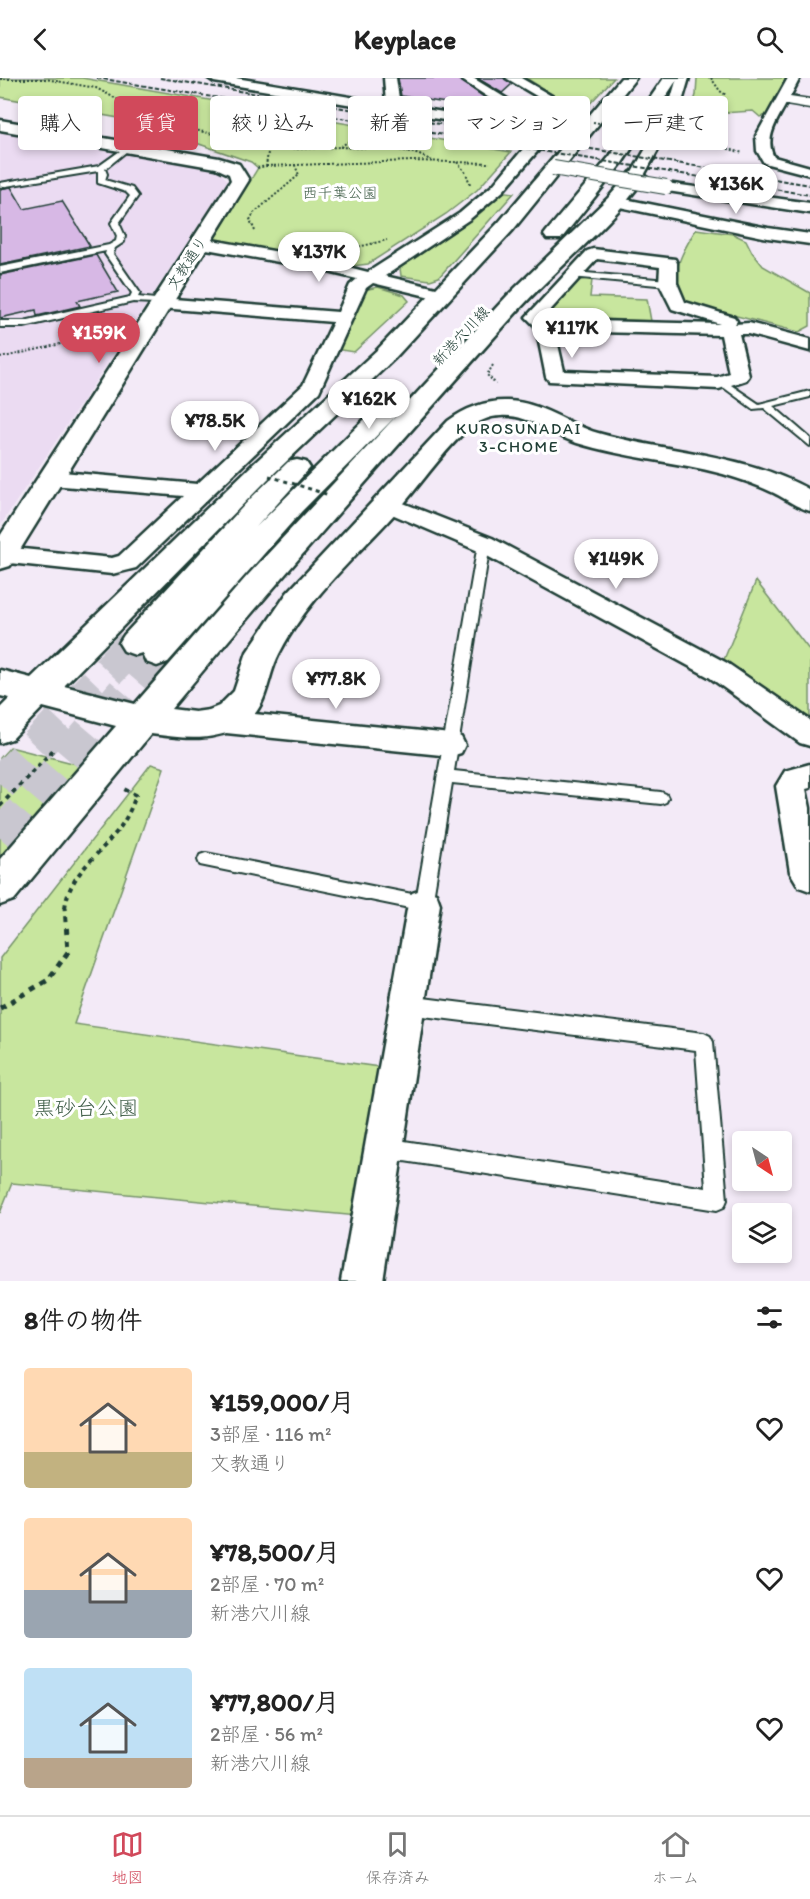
<!DOCTYPE html>
<html lang="ja">
<head>
<meta charset="utf-8">
<style>
	:root { --surface:#fff; --page:#f2f2f2; --text:#222; --muted:#767676; --line:#e0e0e0; --accent:#d1495b }
	body { margin:0; font-family:Itim,"Klee One",sans-serif; background:var(--page); color:var(--text); height:100vh; display:flex; flex-direction:column; font-size:22px; white-space:nowrap }
	* { box-sizing:border-box; margin:0 }
	p { font-size:20px; color:var(--muted) }
	.icon { flex:none; width:33px; height:33px; fill:none; stroke:currentColor; stroke-width:2; stroke-linecap:round; stroke-linejoin:round }
	.map { position:relative; height:1203px; overflow:hidden }
	.drawer { display:flex; flex-direction:column; background:var(--surface); flex:1 }
	.drawer>* { flex:none }
	.hud { position:absolute; left:18px; top:18px; width:774px; height:54px; display:flex; gap:12px }
	.needle { width:39px; rotate:144deg }
	.controls { position:absolute; left:732px; top:1053px; display:grid; gap:12px }
	.controls a { display:grid; place-items:center; width:60px; height:60px; border-radius:6px; background:var(--surface); box-shadow:0 3px 9px #0003; font-size:30px }
	.price { position:absolute; translate:-50% -51px; padding:0 14px; border-radius:21px; background:#fff; color:#222; font-size:20px; line-height:39px; filter:drop-shadow(0 2px 3px #0008) }
	.price::after { content:''; position:absolute; left:50%; top:36px; width:18px; height:14px; margin-left:-9px; background:inherit; clip-path:polygon(0 0,100% 0,50% 100%) }
	.price.active { background:var(--accent); color:#fff }
	ul { padding:0; list-style:none }
	li { display:flex; align-items:center; gap:18px; height:150px; padding:0 24px }
	li span { display:grid; place-items:center; flex:none; width:168px; height:120px; border-radius:6px; color:#555 }
	li>.icon { margin-inline-start:auto }
	span .icon { width:72px; height:72px; fill:#fffc; stroke-width:1 }
	li b { font-size:26px }
	h2 { display:flex; justify-content:space-between; align-items:center; height:72px; padding:0 24px; font-size:26px }
	.pill { padding:0 21px; border-radius:6px; background:var(--surface); box-shadow:0 3px 9px #0003; font-size:21px; line-height:54px }
	.pill.active { background:var(--accent); color:#fff }
	header { display:flex; justify-content:space-between; align-items:center; height:78px; padding:0 24px; background:var(--surface); font-size:27px; font-weight:800 }
	.menu { display:flex; justify-content:space-around; align-items:center; height:84px; border-top:2px solid var(--line); background:var(--surface); font-size:16px; color:var(--muted) }
	.menu a { display:grid; justify-items:center; gap:3px }
	.menu .active { color:var(--accent) }
	.map>svg:first-child { display:block }
	.built { fill:#ebdbf2 }
	.green { fill:#c8e69e; stroke:#749269; stroke-width:1.5 }
	.building { fill:#d7b8e5; stroke:#1f3d34; stroke-width:1.5 }
	.lines { fill:none; stroke-linecap:round; stroke-linejoin:round }
	.secondary-tunnel { stroke:#c9c7d0; stroke-width:35; stroke-dasharray:35 17; stroke-linecap:butt }
	.lane-casing { stroke:#1f3d34; stroke-width:4 }
	.street-casing { stroke:#1f3d34; stroke-width:5 }
	.secondary-casing { stroke:#1f3d34; stroke-width:5 }
	.path-far2 { stroke:#1f3d34; stroke-width:2; stroke-dasharray:2 2; stroke-linecap:butt }
	.path-far1 { stroke:#1f3d34; stroke-width:4; stroke-dasharray:4.5 4.5; stroke-linecap:butt }
	.path { stroke:#1f3d34; stroke-width:5; stroke-dasharray:6 6; stroke-linecap:butt }
	.lane { fill:#fff; fill-rule:evenodd }
	.street { fill:#fff; fill-rule:evenodd }
	.secondary { fill:#fff; fill-rule:evenodd }
	.rail { stroke:#1f3d34; stroke-width:2; stroke-dasharray:4.5 2; stroke-linecap:butt }
	.street-bridge-casing { stroke:#1f3d34; stroke-width:16; stroke-linecap:butt }
	.path-bridge-far1 { stroke:#1f3d34; stroke-width:2; stroke-dasharray:2 2; stroke-linecap:butt }
	.path-bridge { stroke:#1f3d34; stroke-width:3; stroke-dasharray:4 4; stroke-linecap:butt }
	.street-bridge { stroke:#fff; stroke-width:14 }
	.labels { text-anchor:middle; stroke-width:6; stroke-linejoin:round; paint-order:stroke }
	.far-park-label { font-size:15px; fill:#415f49; stroke:#fff }
	.far-street-label { font-size:15px; fill:#1f3d34; stroke:#fff }
	.far-neighbourhood-label { font-size:16px; letter-spacing:1.5px; fill:#1f3d34; stroke:#fff }
	.near-park-label { font-size:21px; fill:#415f49; stroke:#fff }
</style>
</head>
<body>
<header><svg class="icon" aria-label="back" viewBox="0 0 24 24"><path d="M15 5l-7 7 7 7"/></svg>Keyplace<svg class="icon" aria-label="search" viewBox="0 0 24 24"><circle cx="10" cy="10" r="6"/><path d="M15 15l6 6"/></svg></header>
<div class="map">
<svg width="810" height="1203" viewBox="0 0 810 1203">
	<rect width="100%" height="100%" fill="#f3eaf7"/>
	<filter id="ink" filterUnits="userSpaceOnUse"><feTurbulence type="fractalNoise" baseFrequency=".0167" numOctaves="2"/><feDisplacementMap in="SourceGraphic" scale="12" xChannelSelector="R" yChannelSelector="G"/><feConvolveMatrix kernelMatrix="1 2 1 2 8 2 1 2 1" color-interpolation-filters="sRGB"/></filter>
	<g filter="url(#ink)">
		<!-- built -->
		<path class="built" d="M 0,54 L 217,91 L 228,103 L 0,448 Z"/>
		<!-- green -->
		<g class="green">
			<path d="M 0,0 L 82,0 L 511,74 L 477,112 L 446,136 L 368,186 L 353,188 L 213,163 L 258,90 L 251,84 L 130,42 L 0,19 Z"/>
			<path d="M 526,0 L 614,0 L 581,35 Z"/>
			<path d="M 697,0 L 787,0 L 767,37 L 760,39 L 753,33 L 690,37 L 696,17 Z"/>
			<path d="M 500,113 L 514,115 L 439,199 L 430,202 L 401,198 L 400,190 L 471,142 Z"/>
			<path d="M 696,151 L 733,156 L 746,162 L 752,174 L 763,188 L 810,215 L 810,248 L 799,254 L 682,224 C 668,198 682,174 696,151 Z"/>
			<path d="M 586,201 L 592,202 L 590,219 L 647,221 L 651,243 L 555,239 L 548,234 L 577,203 Z"/>
			<path d="M 378,209 L 404,217 L 409,223 L 354,274 L 334,271 L 359,213 Z"/>
			<path d="M 756,503 L 810,573 L 810,653 L 721,589 Z"/>
			<path d="M 10,669 L 84,688 L 0,795 L 0,680 Z"/>
			<path d="M 151,686 L 164,690 L 74,946 L 386,990 L 358,1138 L 12,1105 L 0,1135 L 0,880 Z"/>
		</g>
		<!-- building -->
		<g class="building">
			<path d="M 398,0 L 457,0 L 492,25 L 485,31 L 401,18 Z"/>
			<path d="M 477,0 L 504,0 L 512,6 L 502,15 Z"/>
			<path d="M 11,109 L 24,131 L 62,123 L 90,168 L 0,187 L 0,111 Z"/>
			<path d="M 96,177 L 118,214 L 77,223 L 80,228 L 37,238 L 36,232 L 0,240 L 0,197 Z"/>
		</g>
		<g class="lines">
			<!-- secondary-tunnel -->
			<g class="secondary-tunnel">
				<path d="M 0,706 L 135,565"/>
				<path d="M 0,760 L 157,576"/>
			</g>
			<defs>
				<g id="lane">
					<path d="M 127,68 L 132,69 L 105,91 L 107,96 L 105,102 L 132,110 L 138,118 L 119,145 L 125,158 L 124,164 L 115,170 L 113,176 L 140,215 L 138,219 L 155,221 L 155,225 L 133,224 L 24,249 L 0,249 L 0,243 L 24,243 L 130,219 L 132,215 L 105,176 L 106,173 L 0,195 L 0,189 L 109,167 L 116,163 L 117,158 L 111,145 L 130,118 L 126,114 L 98,105 L 98,93 L 0,109 L 0,105 L 99,88 Z"/>
					<path d="M 574,194 L 668,202 L 672,205 L 668,208 L 571,199 L 570,197 Z"/>
					<path d="M 722,301 L 759,326 L 810,313 L 810,319 L 773,328 L 810,360 L 810,368 L 764,330 L 753,331 L 719,306 L 719,302 Z"/>
					<path d="M 484,462 L 490,466 L 454,693 L 661,714 L 666,716 L 668,720 L 666,724 L 661,726 L 452,705 L 432,826 L 430,831 L 424,833 L 200,787 L 198,782 L 200,777 L 206,775 L 417,817 L 478,466 Z"/>
					<path d="M 407,918 L 704,955 L 710,958 L 713,964 L 727,1122 L 724,1129 L 717,1132 L 385,1080 L 378,1077 L 375,1070 L 378,1063 L 385,1060 L 706,1110 L 696,972 L 407,936 L 401,933 L 398,927 L 401,921 Z"/>
				</g>
				<g id="street">
					<path d="M 208,0 L 236,0 L 386,25 L 384,0 L 396,0 L 400,27 L 480,40 L 494,39 L 506,31 L 459,0 L 473,0 L 543,43 L 552,52 L 549,60 L 503,113 L 470,141 L 385,198 L 449,213 L 452,217 L 449,221 L 443,222 L 373,205 L 366,210 L 319,314 L 136,490 L 112,496 L 0,484 L 0,470 L 3,469 L 112,480 L 119,478 L 183,418 L 51,407 L 43,405 L 40,400 L 43,395 L 51,393 L 197,406 L 303,307 L 333,244 L 161,230 L 155,229 L 152,225 L 155,221 L 161,220 L 338,234 L 350,207 L 357,201 L 312,190 L 201,170 L 195,168 L 193,165 L 195,162 L 201,160 L 312,180 L 368,194 L 460,135 L 493,107 L 538,53 L 514,37 L 502,46 L 480,48 L 214,4 Z"/>
					<path d="M 506,0 L 521,0 L 560,23 L 558,26 L 550,26 Z"/>
					<path d="M 677,0 L 689,0 L 679,34 L 642,101 L 632,101 L 630,98 L 667,34 Z"/>
					<path d="M 788,0 L 800,0 L 790,19 L 810,22 L 810,30 L 786,26 C 777,43 764,60 774,79 L 810,89 L 810,97 L 764,85 L 757,73 L 756,58 Z"/>
					<path d="M 666,105 L 810,125 L 810,135 L 661,112 L 659,109 Z"/>
					<path d="M 615,119 L 768,150 L 810,156 L 810,166 L 768,160 L 610,127 L 607,124 L 610,121 Z"/>
					<path d="M 593,171 L 675,181 L 677,185 L 677,205 L 685,224 L 734,239 L 737,243 L 735,246 L 749,245 L 810,261 L 810,273 L 748,256 L 739,256 L 749,298 L 746,302 L 719,311 L 549,303 L 546,299 L 536,249 L 526,239 L 587,173 ZM 597,181 L 660,189 L 659,205 L 672,231 L 720,246 L 550,242 L 545,238 ZM 555,253 L 721,257 L 729,295 L 717,299 L 564,293 Z"/>
					<path d="M 388,419 L 492,460 L 727,585 L 810,642 L 810,668 L 800,665 L 709,599 L 476,472 L 380,431 L 377,426 L 380,421 Z"/>
					<path d="M 216,632 L 451,656 L 461,659 L 465,667 L 461,675 L 451,678 L 216,654 L 206,651 L 202,643 L 206,635 Z"/>
					<path d="M 810,686 L 810,710 L 806,711 L 810,730 L 810,813 L 799,809 L 790,794 L 776,708 L 785,693 Z"/>
					<path d="M 424,811 L 436,815 L 440,826 L 383,1203 L 341,1203 L 408,826 L 412,815 Z"/>
				</g>
				<g id="secondary">
					<path d="M 621,0 L 636,0 L 513,152 L 394,281 L 268,401 L 64,608 L 135,626 L 248,497 L 400,334 L 301,434 L 168,584 L 157,588 L 146,584 L 142,575 L 135,577 L 124,573 L 119,565 L 124,557 L 251,420 L 288,384 L 297,382 L 306,384 L 310,390 L 256,449 L 386,320 L 395,318 L 404,320 L 407,325 L 404,329 L 508,217 L 608,120 L 631,94 L 643,94 L 646,98 C 610,150 556,190 514,237 C 398,367 282,497 171,631 L 195,634 L 209,632 L 219,628 L 234,613 L 247,574 L 287,515 L 448,343 C 465,330 487,322 508,323 C 541,324 567,346 598,355 C 669,375 744,375 810,412 L 810,433 C 796,429 786,421 774,415 C 758,407 740,401 723,396 C 675,383 624,380 577,365 C 551,357 529,336 501,338 C 489,338 477,344 468,351 C 445,371 421,406 400,430 C 359,476 307,520 279,576 C 266,601 269,629 243,647 C 214,665 182,660 151,656 L 14,822 L 0,827 L 0,781 L 116,648 L 43,629 L 12,661 L 0,665 L 0,630 L 10,620 L 0,618 L 0,592 L 31,600 L 250,389 L 378,271 L 499,144 Z"/>
					<path d="M 664,0 L 678,0 L 622,85 L 561,161 L 547,161 L 544,157 L 547,153 L 610,78 Z"/>
					<path d="M 0,42 L 219,80 L 239,86 L 249,102 L 10,488 L 0,491 L 0,458 L 231,102 L 229,96 L 216,90 L 0,52 Z"/>
				</g>
			</defs>
			<!-- lane casing -->
			<use href="#lane" class="lane-casing"/>
			<!-- street casing -->
			<use href="#street" class="street-casing"/>
			<!-- secondary casing -->
			<use href="#secondary" class="secondary-casing"/>
			<!-- path-far2 -->
			<g class="path-far2">
				<path d="M 711,0 L 720,13 L 726,17"/>
				<path d="M 0,1 L 45,1 L 96,10 L 162,45 L 269,68 L 266,88 L 257,90"/>
				<path d="M 688,47 L 695,47 L 687,59 L 743,75"/>
				<path d="M 269,68 L 297,71 L 340,69 L 373,47"/>
				<path d="M 340,69 C 370,71 405,67 432,83"/>
				<path d="M 457,84 L 466,95 L 470,106"/>
				<path d="M 266,88 L 412,83 L 490,85"/>
				<path d="M 255,153 L 250,142 L 254,135 L 299,97 L 294,85"/>
				<path d="M 339,169 L 358,169 L 387,162"/>
				<path d="M 0,280 L 113,254"/>
				<path d="M 493,287 L 487,297 L 496,306"/>
			</g>
			<!-- path-far1 -->
			<g class="path-far1">
				<path d="M 0,728 L 55,670"/>
				<path d="M 65,830 C 69,797 94,782 113,758 C 124,746 131,732 136,717 L 124,711"/>
			</g>
			<!-- path -->
			<path class="path" d="M 0,930 L 48,902 L 68,874 L 65,829"/>
			<!-- lane -->
			<use href="#lane" class="lane"/>
			<!-- street -->
			<use href="#street" class="street"/>
			<!-- secondary -->
			<use href="#secondary" class="secondary"/>
			<!-- rail -->
			<g class="rail">
				<path d="M 97,0 L 810,117"/>
				<path d="M 160,0 L 810,107"/>
			</g>
			<defs>
				<path id="street-bridge" d="M 553,90 L 666,109"/>
			</defs>
			<!-- street-bridge casing -->
			<use href="#street-bridge" class="street-bridge-casing"/>
			<!-- path-bridge-far1 -->
			<path class="path-bridge-far1" d="M 593,44 L 687,59"/>
			<!-- path-bridge -->
			<path class="path-bridge" d="M 269,398 L 329,417"/>
			<!-- street-bridge -->
			<use href="#street-bridge" class="street-bridge"/>
		</g>
	</g>
	<g class="labels">
		<!-- far-park labels -->
		<g class="far-park-label">
			<text x="340" y="120">西千葉公園</text>
		</g>
		<!-- far-street labels -->
		<g class="far-street-label">
			<text transform="translate(187 185) rotate(-57)" y="5">文教通り</text>
			<text transform="translate(461 258) rotate(-47)" y="5">新港穴川線</text>
		</g>
		<!-- far-neighbourhood labels -->
		<g class="far-neighbourhood-label">
			<text x="519" y="356">KUROSUNADAI<tspan x="519" dy="18">3-CHOME</tspan></text>
		</g>
		<!-- near-park labels -->
		<g class="near-park-label">
			<text x="86" y="1037">黒砂台公園</text>
		</g>
	</g>
</svg>
<div class="controls">
<a><svg class="needle" viewBox="-14 -14 28 28"><path d="M0-13l5 13h-10z" fill="#e53935"/><path d="M0 13l5-13h-10z" fill="#767676"/></svg></a>
<a><svg class="icon" aria-label="layers" viewBox="0 0 24 24"><path d="M12 4l9 5-9 5-9-5zM3 14l9 5 9-5"/></svg></a>
</div>
<b class="price" style="left:736px;top:137px">¥136K</b>
<b class="price" style="left:319px;top:205px">¥137K</b>
<b class="price" style="left:572px;top:281px">¥117K</b>
<b class="price active" style="left:99px;top:286px">¥159K</b>
<b class="price" style="left:369px;top:352px">¥162K</b>
<b class="price" style="left:215px;top:374px">¥78.5K</b>
<b class="price" style="left:616px;top:512px">¥149K</b>
<b class="price" style="left:336px;top:632px">¥77.8K</b>
<div class="hud">
<a class="pill">購入</a>
<a class="pill active">賃貸</a>
<a class="pill">絞り込み</a>
<a class="pill">新着</a>
<a class="pill">マンション</a>
<a class="pill">一戸建て</a>
</div>
</div>
<section class="drawer">
<h2>8件の物件<svg class="icon" aria-label="filters" viewBox="0 0 24 24"><path d="M4 7h16M4 17h16"/><circle cx="9" cy="7" r="2"/><circle cx="15" cy="17" r="2"/></svg></h2>
<ul>
<li><span style="background:linear-gradient(#ffd9b3 70%,#c2b280 0)"><svg class="icon" aria-label="home" viewBox="0 0 24 24"><path d="M3 11l9-7 9 7M6 9v11h12V9"/></svg></span><div><b>¥159,000/月</b><p>3部屋 · 116 m²</p><p>文教通り</p></div><svg class="icon" aria-label="heart" viewBox="0 0 24 24"><path d="M12 20l-8-8c-3-5 5-10 8-4 3-6 11-1 8 4z"/></svg></li>
<li><span style="background:linear-gradient(#ffd9b3 60%,#9aa5b1 0)"><svg class="icon" aria-label="home" viewBox="0 0 24 24"><path d="M3 11l9-7 9 7M6 9v11h12V9"/></svg></span><div><b>¥78,500/月</b><p>2部屋 · 70 m²</p><p>新港穴川線</p></div><svg class="icon" aria-label="heart" viewBox="0 0 24 24"><path d="M12 20l-8-8c-3-5 5-10 8-4 3-6 11-1 8 4z"/></svg></li>
<li><span style="background:linear-gradient(#bfe0f5 75%,#b9a48a 0)"><svg class="icon" aria-label="home" viewBox="0 0 24 24"><path d="M3 11l9-7 9 7M6 9v11h12V9"/></svg></span><div><b>¥77,800/月</b><p>2部屋 · 56 m²</p><p>新港穴川線</p></div><svg class="icon" aria-label="heart" viewBox="0 0 24 24"><path d="M12 20l-8-8c-3-5 5-10 8-4 3-6 11-1 8 4z"/></svg></li>
</ul>
</section>
<nav class="menu">
<a class="active"><svg class="icon" aria-label="map" viewBox="0 0 24 24"><path d="M3 6l6-2 6 2 6-2v14l-6 2-6-2-6 2zM9 4v14M15 6v14"/></svg>地図</a>
<a><svg class="icon" aria-label="saved" viewBox="0 0 24 24"><path d="M7 4h10v16l-5-4-5 4z"/></svg>保存済み</a>
<a><svg class="icon" aria-label="home" viewBox="0 0 24 24"><path d="M3 11l9-7 9 7M6 9v11h12V9"/></svg>ホーム</a>
</nav>
</body>
</html>
